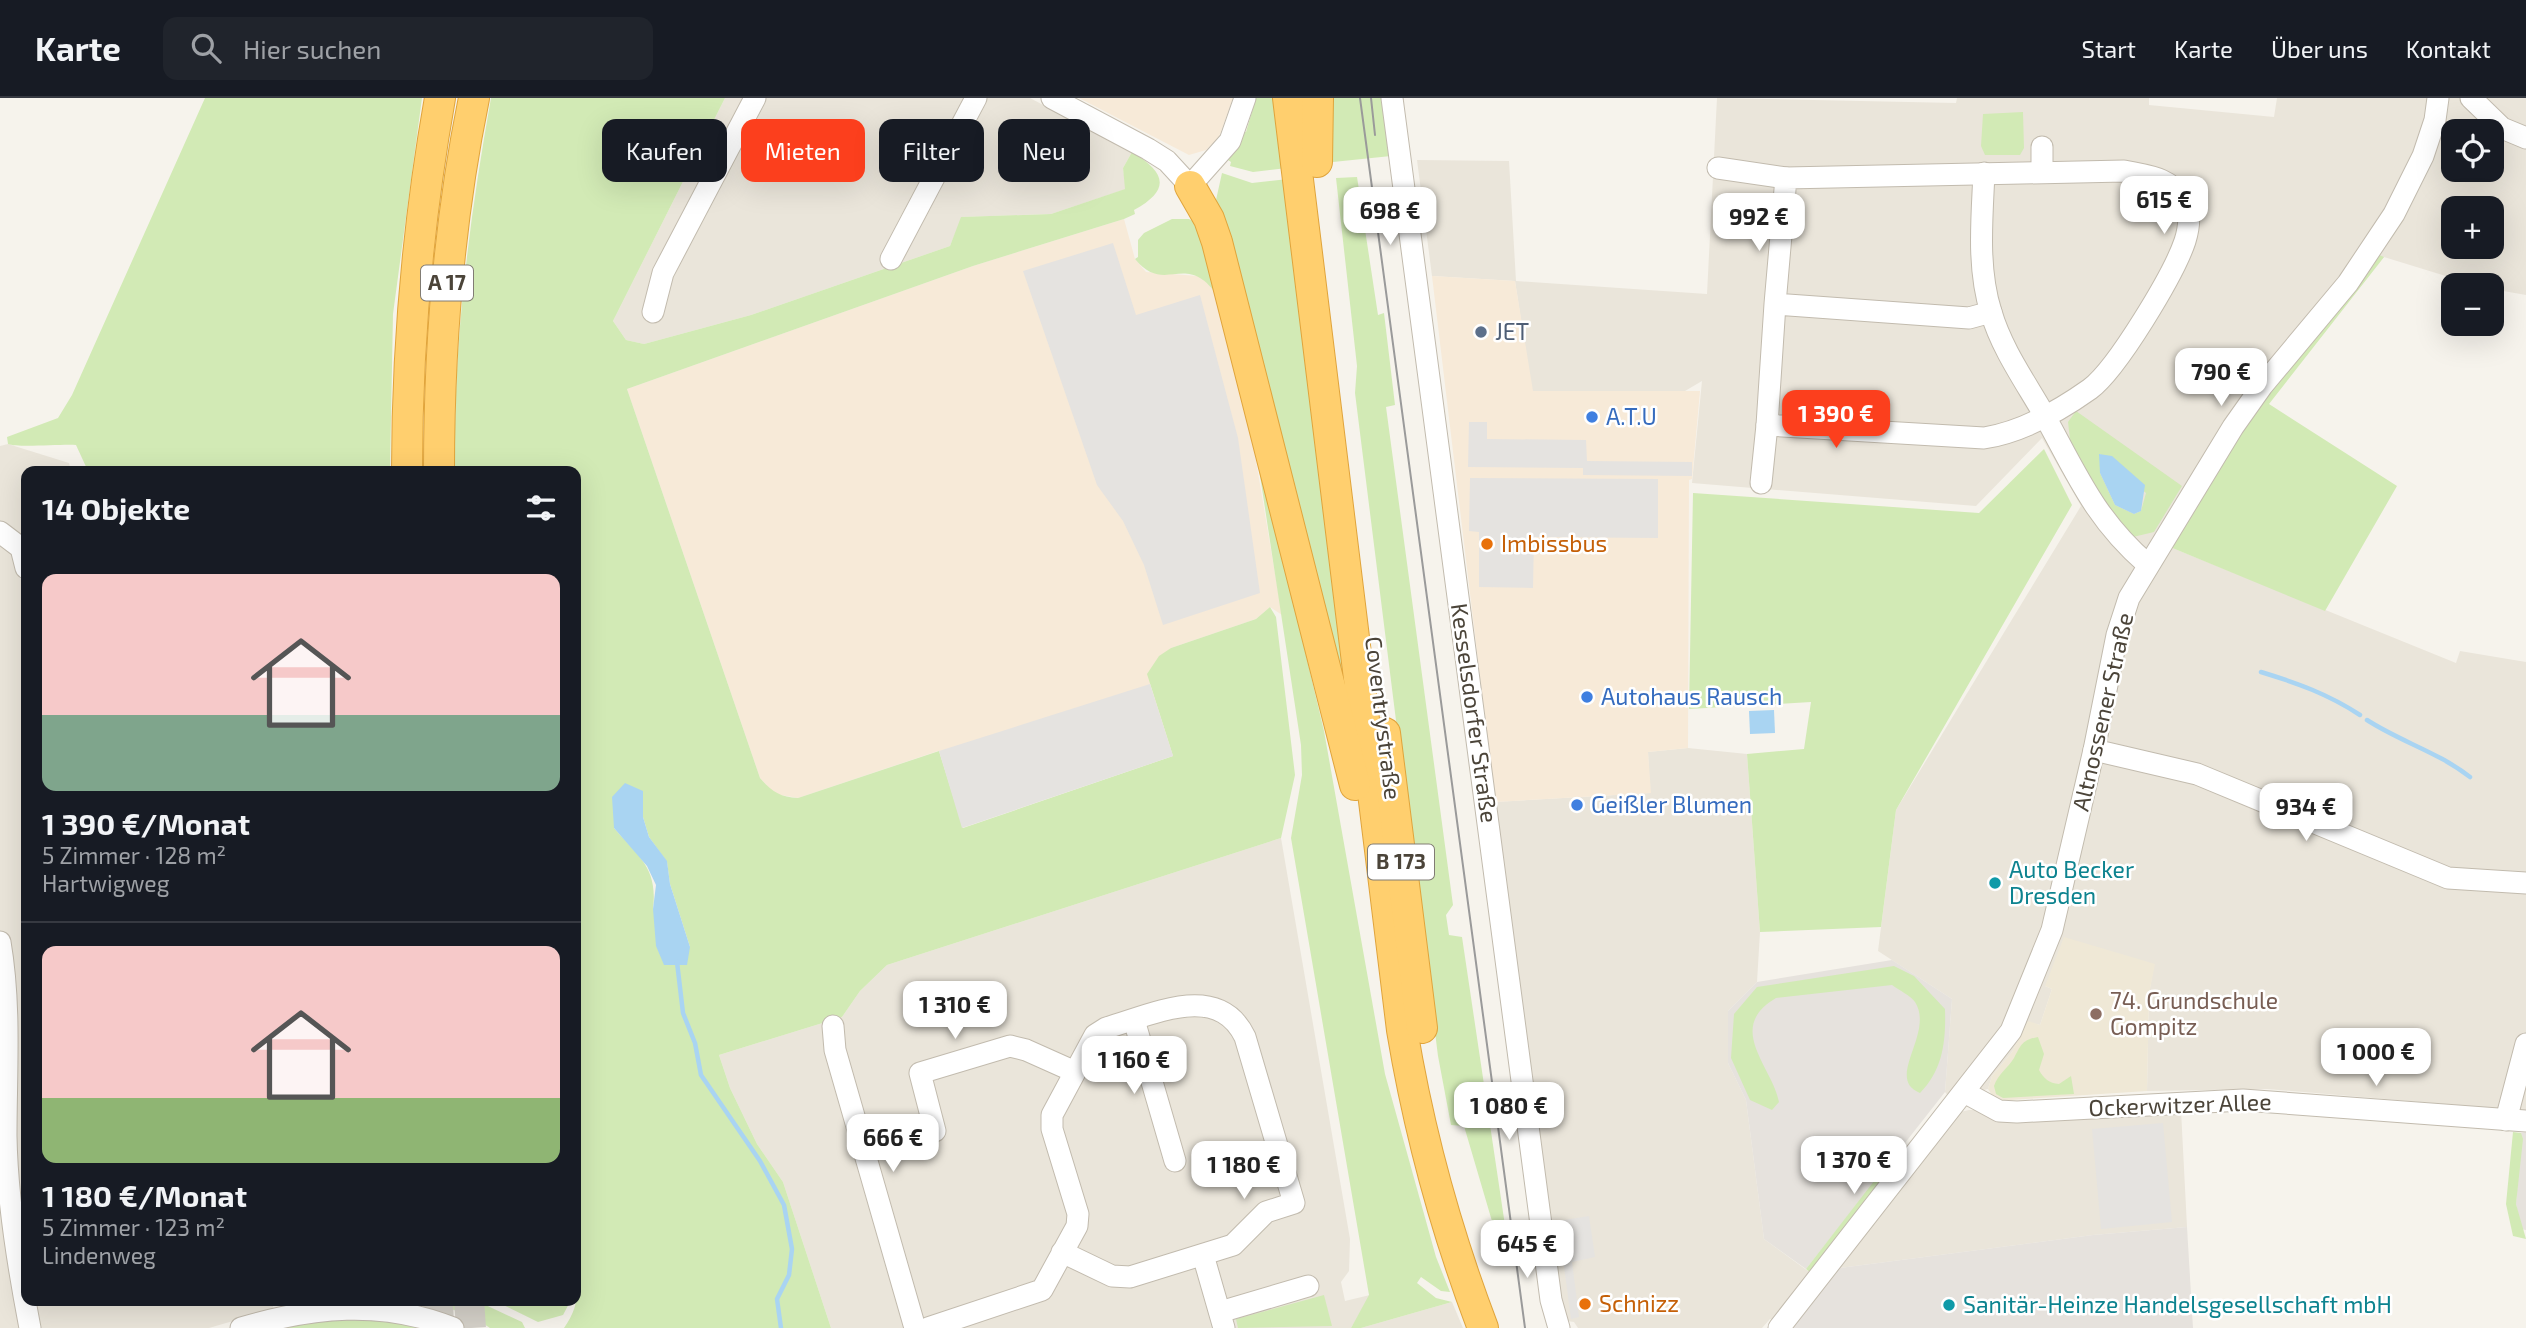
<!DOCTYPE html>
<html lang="de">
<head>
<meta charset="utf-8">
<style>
	:root { --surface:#171b24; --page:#20242c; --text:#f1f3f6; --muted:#9ea1a6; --line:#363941; --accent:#fc3f1d }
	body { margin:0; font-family:"Exo 2",sans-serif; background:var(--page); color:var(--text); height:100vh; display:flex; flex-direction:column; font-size:26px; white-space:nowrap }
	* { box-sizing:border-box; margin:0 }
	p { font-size:23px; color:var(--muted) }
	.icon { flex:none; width:38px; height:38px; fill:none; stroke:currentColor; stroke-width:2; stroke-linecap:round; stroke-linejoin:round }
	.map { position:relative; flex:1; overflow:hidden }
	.sheet { position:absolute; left:21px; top:368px; width:560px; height:840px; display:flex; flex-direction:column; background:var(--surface); border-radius:14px; box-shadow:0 7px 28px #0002 }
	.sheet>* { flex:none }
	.guide { position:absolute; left:602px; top:21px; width:665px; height:63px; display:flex; gap:14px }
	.fabs { position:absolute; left:2441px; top:21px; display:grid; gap:14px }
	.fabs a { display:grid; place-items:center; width:63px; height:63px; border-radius:14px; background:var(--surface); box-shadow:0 7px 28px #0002; font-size:35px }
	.price { position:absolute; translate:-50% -60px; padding:0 16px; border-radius:14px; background:#fff; color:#222; font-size:23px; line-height:46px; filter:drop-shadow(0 2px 4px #0008) }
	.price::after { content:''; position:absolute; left:50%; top:42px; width:21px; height:16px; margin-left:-10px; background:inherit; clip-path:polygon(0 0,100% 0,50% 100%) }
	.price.on { background:var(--accent); color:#fff }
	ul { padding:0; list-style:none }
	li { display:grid; align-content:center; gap:14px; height:371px; padding:0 21px }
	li+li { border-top:2px solid var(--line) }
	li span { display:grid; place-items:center; height:217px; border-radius:14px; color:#555 }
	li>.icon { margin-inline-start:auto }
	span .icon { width:126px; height:126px; fill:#fffc; stroke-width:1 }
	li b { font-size:30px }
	h2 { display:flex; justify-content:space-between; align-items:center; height:84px; padding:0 21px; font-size:30px }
	.pill { padding:0 24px; border-radius:14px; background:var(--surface); box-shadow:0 7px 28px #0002; font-size:24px; line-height:63px }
	.pill.on { background:var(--accent); color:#fff }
	header { display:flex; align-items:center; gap:42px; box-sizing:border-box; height:98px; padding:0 35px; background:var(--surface); border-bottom:2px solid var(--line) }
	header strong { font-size:33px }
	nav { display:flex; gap:38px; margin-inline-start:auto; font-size:24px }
	.search { width:490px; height:63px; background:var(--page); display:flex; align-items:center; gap:18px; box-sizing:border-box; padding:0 24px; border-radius:14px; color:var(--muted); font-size:26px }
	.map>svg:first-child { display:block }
	.residential { fill:#eae5da; fill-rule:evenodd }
	.commercial { fill:#f7ead8 }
	.industrial { fill:#e6e2dd }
	.education { fill:#efe8d6 }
	.green { fill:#d2eab5; fill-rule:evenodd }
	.parking { fill:#e5e3e0 }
	.water { fill:#a9d4f2 }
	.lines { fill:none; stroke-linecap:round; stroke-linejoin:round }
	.stream { stroke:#a9d4f2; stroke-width:4.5 }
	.highway-tunnel { stroke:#d4d0c8; stroke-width:30; stroke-dasharray:30 15; stroke-linecap:butt }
	.minor-casing { stroke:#c2bbae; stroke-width:23 }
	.highway-casing { stroke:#e0a43c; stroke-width:32 }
	.minor { stroke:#fff; stroke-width:21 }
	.highway { stroke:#ffcf6e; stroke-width:30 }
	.tram { stroke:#9a9a9a; stroke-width:2 }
	.service-dot { fill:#5c6f8a; stroke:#fff; stroke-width:2.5 }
	.shop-dot { fill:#3f7fe0; stroke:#fff; stroke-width:2.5 }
	.food-dot { fill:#e8710a; stroke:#fff; stroke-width:2.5 }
	.culture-dot { fill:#0f9aa8; stroke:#fff; stroke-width:2.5 }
	.education-dot { fill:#8d6e63; stroke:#fff; stroke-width:2.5 }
	.labels { text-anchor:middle; stroke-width:5; stroke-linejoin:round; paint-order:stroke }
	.shield { fill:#fff; stroke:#817c74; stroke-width:2 }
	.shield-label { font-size:21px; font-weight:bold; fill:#4b4439 }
	.service-label { font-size:23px; fill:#4e5e75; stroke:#fff; text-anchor:start }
	.shop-label { font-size:23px; fill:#366cbe; stroke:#fff; text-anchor:start }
	.food-label { font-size:23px; fill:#c56008; stroke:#fff; text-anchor:start }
	.street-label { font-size:23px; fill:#4b4439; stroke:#fff }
	.culture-label { font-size:23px; fill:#0d838f; stroke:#fff; text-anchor:start }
	.education-label { font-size:23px; fill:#785e54; stroke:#fff; text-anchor:start }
</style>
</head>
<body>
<header>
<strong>Karte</strong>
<div class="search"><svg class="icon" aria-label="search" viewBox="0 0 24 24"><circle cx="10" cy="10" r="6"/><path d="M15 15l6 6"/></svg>Hier suchen</div>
<nav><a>Start</a><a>Karte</a><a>Über uns</a><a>Kontakt</a></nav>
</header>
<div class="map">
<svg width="2526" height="1230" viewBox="0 0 2526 1230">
	<rect width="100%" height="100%" fill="#f6f3ec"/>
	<!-- residential -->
	<g class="residential">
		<path d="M 725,0 L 1030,0 L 1132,54 L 1123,70 L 1126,91 L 1051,116 L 962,119 L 950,148 L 751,217 L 644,246 L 626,242 L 613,223 Z"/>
		<path d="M 1717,0 L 1956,5 L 1957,0 L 2149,0 L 2149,7 L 2274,19 L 2277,0 L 2526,0 L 2526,197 L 2492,191 L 2492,187 L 2475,187 L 2384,159 L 2268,306 L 2170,449 L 2456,565 L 2460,553 L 2526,564 L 2526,1013 L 2267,991 L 2147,993 L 2149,896 L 2154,866 L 2045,888 L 2052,891 L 2040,927 L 2028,924 L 2012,954 L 1992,978 L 1988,991 L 1950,1000 L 1945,994 L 1952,901 L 1878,853 L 1896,712 L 2081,408 L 2042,340 L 1976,408 L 1692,385 L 1702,283 L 1685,293 L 1532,293 L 1515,183 L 1432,178 L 1417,62 L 1509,63 L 1516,183 L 1707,196 ZM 2454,33 L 2492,33 L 2492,72 L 2454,72 ZM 2454,110 L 2492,110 L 2492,149 L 2454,149 Z"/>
		<path d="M 8,346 L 69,365 L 71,373 L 26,373 L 26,1202 L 270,1202 L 274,1211 L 209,1230 L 0,1230 L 0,348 Z"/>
		<path d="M 1688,650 L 1747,656 L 1760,834 L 1757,884 L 1728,913 L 1728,965 L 1746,1002 L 1764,1141 L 1812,1176 L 1777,1223 L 1770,1221 L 1762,1230 L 1578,1230 L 1574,1224 L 1567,1223 L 1559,1191 L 1495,704 L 1650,695 L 1648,654 Z"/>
		<path d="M 1281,740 L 1350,1141 L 1349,1173 L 1341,1184 L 1345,1203 L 1370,1197 L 1351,1230 L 831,1230 L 783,1084 L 757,1046 L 730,990 L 719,957 L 842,919 L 860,893 L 887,867 Z"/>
		<path d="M 1969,1012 L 2181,1012 L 2187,1129 L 2093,1137 L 1832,1171 L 1960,1014 Z"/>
		<path d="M 1452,1204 L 1463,1230 L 1361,1230 Z"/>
	</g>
	<!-- commercial -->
	<g class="commercial">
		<path d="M 1079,0 L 1233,0 L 1219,39 L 1206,52 L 1189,57 Z"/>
		<path d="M 1124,121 L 1135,161 L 1146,174 L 1198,178 L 1209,185 L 1219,200 L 1252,339 L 1282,517 L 1270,509 L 1256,521 L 1171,550 L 1150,586 L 1173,658 L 938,653 L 798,700 L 775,696 L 760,680 L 627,291 L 973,168 Z"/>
		<path d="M 1432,178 L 1515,183 L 1533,293 L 1700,293 L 1692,381 L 1689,382 L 1688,650 L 1648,654 L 1651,695 L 1495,704 Z"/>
	</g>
	<!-- industrial -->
	<g class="industrial">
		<path d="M 1892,862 L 1952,901 L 1945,994 L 1806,1171 L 1764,1141 L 1746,1002 L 1728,965 L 1728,913 L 1757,884 Z"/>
		<path d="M 2521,1035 L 2526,1035 L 2526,1132 L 2521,1131 L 2516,1106 Z"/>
		<path d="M 2187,1129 L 2193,1230 L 1788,1230 L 1832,1171 L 2093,1137 Z"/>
	</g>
	<!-- education -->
	<path class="education" d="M 2064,839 L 2155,866 L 2149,896 L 2147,993 L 1996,1003 L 1988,991 L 1992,978 L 2012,954 L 2028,923 L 2040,927 L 2052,891 L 2045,888 Z"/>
	<!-- green -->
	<g class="green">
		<path d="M 205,0 L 422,0 L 393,216 L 390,373 L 88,373 L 76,347 C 60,346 18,350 8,346 L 7,339 L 58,320 L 72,297 Z"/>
		<path d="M 491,0 L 725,0 L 613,223 L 626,242 L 644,246 L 751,217 L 950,148 L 961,119 L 1051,116 L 1125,91 L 1123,70 L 1132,54 C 1165,74 1172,91 1134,112 L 1135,116 L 1124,121 L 973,168 L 627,291 L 760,680 C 772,694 780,699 798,700 L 939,653 L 963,730 L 1173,658 L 1147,576 L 1159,558 L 1171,550 L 1256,521 L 1270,509 L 1276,519 L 1295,677 L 1281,740 L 887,867 L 860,893 L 842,919 L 719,957 L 730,990 L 757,1046 L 783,1084 L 831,1230 L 564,1230 C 578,1210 579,1195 576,1172 L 576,373 L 455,373 C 453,247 469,123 491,0 ZM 643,693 L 643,719 L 649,739 L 667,764 L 670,786 L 690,849 L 653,811 C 658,770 639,759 614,730 Z"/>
		<path d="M 1256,0 L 1280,0 L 1287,70 L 1253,74 L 1230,68 L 1231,64 L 1228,62 L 1242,33 L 1246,34 Z"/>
		<path d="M 1330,0 L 1384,0 L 1391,58 L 1333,64 Z"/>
		<path d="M 2023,14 L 2024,50 L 2020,57 L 1985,57 L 1981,48 L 1983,16 Z"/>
		<path d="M 1222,75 L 1252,85 L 1288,81 L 1362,681 L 1216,102 Z"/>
		<path d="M 1357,79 L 1378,217 L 1384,215 L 1395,307 L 1386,309 L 1453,807 L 1446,817 L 1449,837 L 1462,839 L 1510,1161 L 1504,1164 L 1464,1028 L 1451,1027 L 1438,958 L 1355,295 L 1357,268 L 1336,80 Z"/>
		<path d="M 1172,121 L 1189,121 L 1197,125 L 1219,200 C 1186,150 1166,199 1135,161 L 1138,159 L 1138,142 L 1144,135 Z"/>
		<path d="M 2377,156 L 2384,159 L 2269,306 L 2397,388 L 2325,513 L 2170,449 L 2262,298 L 2362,183 L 2375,165 L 2373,163 Z"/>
		<path d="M 2076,313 L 2182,388 L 2154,434 L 2133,439 L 2100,407 L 2079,358 L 2071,350 L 2068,324 ZM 2100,356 L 2146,395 L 2141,413 L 2134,416 L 2115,407 L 2100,375 Z"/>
		<path d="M 1254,338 L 1324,633 L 1385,976 L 1436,1159 L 1450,1194 L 1441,1193 L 1421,1179 L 1417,1185 L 1436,1200 L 1452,1204 L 1361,1230 L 1351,1230 L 1369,1197 L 1291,740 L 1302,677 L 1301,647 Z"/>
		<path d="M 2044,351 L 2072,407 L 1896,712 L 1881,829 L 1760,834 L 1747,656 L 1804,651 L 1811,604 L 1689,611 L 1693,395 L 1979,415 Z"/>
		<path d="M 1894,868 L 1914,878 L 1945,911 C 1946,943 1943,972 1920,995 C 1884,981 1935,935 1915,904 C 1911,898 1899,892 1892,887 L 1776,900 C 1725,930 1772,968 1779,1004 L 1772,1012 L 1750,1002 L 1731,960 L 1734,916 L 1757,889 Z"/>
		<path d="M 2038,939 L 2044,956 L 2039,972 C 2044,981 2049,985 2059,986 L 2071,978 L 2074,996 L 2003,1000 L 1996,996 L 1994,988 C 1998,976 2008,970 2014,960 C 2021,947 2022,942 2038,939 Z"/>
		<path d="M 2513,1034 L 2521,1035 L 2523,1041 L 2516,1106 L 2526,1141 L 2513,1138 L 2506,1106 Z"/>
		<path d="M 1878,1078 L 1882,1085 L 1812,1176 L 1806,1171 Z"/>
		<path d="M 1324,1197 L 1332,1228 L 1238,1230 L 1236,1221 Z"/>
		<path d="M 424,1202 L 475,1202 L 522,1224 L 525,1230 L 490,1230 L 472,1218 Z"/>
		<path d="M 493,1202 L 571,1202 L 563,1217 L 538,1224 Z"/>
		<path d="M 339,1217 L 403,1224 L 422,1230 L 270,1230 Z"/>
	</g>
	<!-- parking -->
	<g class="parking">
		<path d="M 1113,145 L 1136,217 L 1200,197 L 1238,340 L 1260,495 L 1163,527 L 1144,467 L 1123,423 L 1097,387 L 1023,173 Z"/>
		<path d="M 1469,324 L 1487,324 L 1487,341 L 1586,342 L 1587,363 L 1692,364 L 1692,378 L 1583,377 L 1583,370 L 1468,369 Z"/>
		<path d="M 1470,380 L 1658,381 L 1658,440 L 1534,439 L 1533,490 L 1479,489 L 1479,434 L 1469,433 Z"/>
		<path d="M 1150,586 L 1173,658 L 962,730 L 939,653 Z"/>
		<path d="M 2163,1025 L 2172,1124 L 2101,1131 L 2092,1031 Z"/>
		<path d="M 1589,1118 L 1595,1159 L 1572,1164 L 1579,1219 L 1571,1221 L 1558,1123 Z"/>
	</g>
	<!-- water -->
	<g class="water">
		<path d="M 2099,356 L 2112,358 L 2145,387 L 2141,413 L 2134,416 L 2115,407 L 2100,375 Z"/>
		<path d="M 1774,612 L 1775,635 L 1750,636 L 1749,613 Z"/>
		<path d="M 625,685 L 643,693 L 643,719 L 649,739 L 667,763 L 670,786 L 690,849 L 687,867 L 664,867 L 656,848 L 653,811 L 656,787 L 647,768 L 614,730 L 612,699 Z"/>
	</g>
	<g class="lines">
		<!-- stream -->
		<g class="stream">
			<path d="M 2261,574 C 2297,585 2328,596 2360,617"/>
			<path d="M 2367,622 C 2401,644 2438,654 2470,679"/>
			<path d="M 677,864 L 683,915 L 695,945 L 701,977 L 760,1063 L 784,1107 L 792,1151 L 789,1177 L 777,1201 L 781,1230"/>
		</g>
		<!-- highway-tunnel -->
		<g class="highway-tunnel">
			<path d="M 438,1202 L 439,1230"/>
			<path d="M 469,1202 L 471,1230"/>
		</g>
		<defs>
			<g id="minor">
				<path d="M 1052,0 L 1148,51 L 1167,63 L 1190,88 L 1230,43 L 1245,0"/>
				<path d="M 1392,0 L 1551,1202 L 1559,1230"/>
				<path d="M 2471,0 L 2502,30 L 2526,40"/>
				<path d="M 1718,70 L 1786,80"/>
				<path d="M 2042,74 L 2042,49"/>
				<path d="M 1984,75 C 1982,120 1977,170 1991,214 C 2001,249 2024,282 2042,313 C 2076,374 2093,419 2147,466"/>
				<path d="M 891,161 L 976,0"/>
				<path d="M 1775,206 L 1767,327 L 1984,340 C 2022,334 2059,313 2090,291 C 2117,271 2174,176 2185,143 C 2189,130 2191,114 2184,102 C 2170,79 2148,78 2124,73 L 1786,80 L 1775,206 L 1969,220 L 1991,214"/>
				<path d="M 653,214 L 663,175 L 755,0"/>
				<path d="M 1761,385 L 1767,327"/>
				<path d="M 0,434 L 21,450 L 26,470"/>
				<path d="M 2094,652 L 2197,676 L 2448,780 L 2526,785"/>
				<path d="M 0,844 C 11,908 6,973 6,1038 C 7,1101 18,1168 30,1230"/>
				<path d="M 1134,922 L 1175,1063"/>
				<path d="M 833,928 L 835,952 L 915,1230"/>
				<path d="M 1964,994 L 1999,1013 L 2017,1014 L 2243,1002 L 2526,1023"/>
				<path d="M 2506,1022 L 2526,946"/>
				<path d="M 935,1033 L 920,975 L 1010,948 L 1026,952 L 1073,973"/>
				<path d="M 1203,1157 L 1224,1230"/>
				<path d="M 1220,1214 L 1308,1188"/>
				<path d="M 241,1230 C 312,1209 381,1201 453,1230"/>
				<path d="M 928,1230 L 1042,1192 L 1077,1128 L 1078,1116 L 1052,1031 L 1052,1017 L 1095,937 L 1106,930 C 1152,917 1218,883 1245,939 L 1294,1105 L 1266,1114 L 1233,1147 L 1130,1179 L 1112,1178 L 1062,1154"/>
				<path d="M 1779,1230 L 2011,933 L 2052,832 L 2094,652 L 2117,537 L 2129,500 L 2233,329 L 2262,288 L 2348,185 L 2394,116 L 2423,58 L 2435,22 L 2438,0"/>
			</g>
			<g id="highway">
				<path d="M 1288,0 L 1402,932 C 1419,1034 1446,1133 1483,1230"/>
				<path d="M 1317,64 L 1318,0"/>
				<path d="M 1190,88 L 1209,121 L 1217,144 L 1355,687"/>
				<path d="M 407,373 C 407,247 418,124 440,0"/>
				<path d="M 439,373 C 439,248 449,122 474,0"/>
				<path d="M 1385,635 L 1422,930"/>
			</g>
		</defs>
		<!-- minor casing -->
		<use href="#minor" class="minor-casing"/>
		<!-- highway casing -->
		<use href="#highway" class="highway-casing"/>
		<!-- minor -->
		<use href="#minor" class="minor"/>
		<!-- highway -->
		<use href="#highway" class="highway"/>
		<!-- tram -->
		<g class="tram">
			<path d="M 1360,0 L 1525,1230"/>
			<path d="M 1371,0 L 1375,37"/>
		</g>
	</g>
	<!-- markers -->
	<circle class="service-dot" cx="1481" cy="234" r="7"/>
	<g class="shop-dot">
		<circle cx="1592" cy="319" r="7"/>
		<circle cx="1587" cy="599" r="7"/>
		<circle cx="1577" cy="707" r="7"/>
	</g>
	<g class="food-dot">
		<circle cx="1487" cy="446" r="7"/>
		<circle cx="1585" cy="1206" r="7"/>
	</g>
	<g class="culture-dot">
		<circle cx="1995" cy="785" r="7"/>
		<circle cx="1949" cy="1207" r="7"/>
	</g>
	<circle class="education-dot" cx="2096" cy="916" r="7"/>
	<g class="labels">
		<!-- shield labels -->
		<g class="shield">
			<rect x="421" y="167.5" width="52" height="35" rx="5"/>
			<rect x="1368" y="746.5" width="66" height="35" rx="5"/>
		</g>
		<g class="shield-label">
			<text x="447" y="192">A 17</text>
			<text x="1401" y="771">B 173</text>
		</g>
		<!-- service labels -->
		<g class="service-label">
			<text x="1495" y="242">JET</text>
		</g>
		<!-- shop labels -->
		<g class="shop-label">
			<text x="1606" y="327">A.T.U</text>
			<text x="1601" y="607">Autohaus Rausch</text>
			<text x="1591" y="715">Geißler Blumen</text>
		</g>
		<!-- food labels -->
		<g class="food-label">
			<text x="1501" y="454">Imbissbus</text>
			<text x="1599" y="1214">Schnizz</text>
		</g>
		<!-- street labels -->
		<g class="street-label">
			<text transform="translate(2103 614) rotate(-77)" y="8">Altnossener Straße</text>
			<text transform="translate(1474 615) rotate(82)" y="8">Kesselsdorfer Straße</text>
			<text transform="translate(1383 620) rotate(83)" y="8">Coventrystraße</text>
			<text transform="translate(2180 1007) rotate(-2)" y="8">Ockerwitzer Allee</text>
		</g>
		<!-- culture labels -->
		<g class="culture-label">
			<text x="2009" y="780">Auto Becker<tspan x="2009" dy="26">Dresden</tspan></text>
			<text x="1963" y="1215">Sanitär-Heinze Handelsgesellschaft mbH</text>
		</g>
		<!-- education labels -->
		<g class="education-label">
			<text x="2110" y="911">74. Grundschule<tspan x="2110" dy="26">Gompitz</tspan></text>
		</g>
	</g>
</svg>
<div class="fabs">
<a><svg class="icon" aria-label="locate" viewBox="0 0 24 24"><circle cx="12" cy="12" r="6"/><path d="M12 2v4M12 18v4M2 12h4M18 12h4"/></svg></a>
<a>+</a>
<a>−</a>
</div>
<b class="price" style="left:2164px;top:138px">615 €</b>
<b class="price" style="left:1390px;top:149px">698 €</b>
<b class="price" style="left:1759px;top:155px">992 €</b>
<b class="price" style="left:2221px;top:310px">790 €</b>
<b class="price on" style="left:1836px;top:352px">1 390 €</b>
<b class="price" style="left:2306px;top:745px">934 €</b>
<b class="price" style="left:955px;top:943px">1 310 €</b>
<b class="price" style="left:2376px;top:990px">1 000 €</b>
<b class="price" style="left:1134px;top:998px">1 160 €</b>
<b class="price" style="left:1509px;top:1044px">1 080 €</b>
<b class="price" style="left:893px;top:1076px">666 €</b>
<b class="price" style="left:1854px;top:1098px">1 370 €</b>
<b class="price" style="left:1244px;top:1103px">1 180 €</b>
<b class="price" style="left:1527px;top:1182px">645 €</b>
<div class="guide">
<a class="pill">Kaufen</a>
<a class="pill on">Mieten</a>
<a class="pill">Filter</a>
<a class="pill">Neu</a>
</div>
<section class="sheet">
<h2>14 Objekte<svg class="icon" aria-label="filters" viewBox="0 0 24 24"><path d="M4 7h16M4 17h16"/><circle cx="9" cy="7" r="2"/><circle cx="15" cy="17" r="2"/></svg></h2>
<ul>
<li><span style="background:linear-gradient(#f6c9c9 65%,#7fa58c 0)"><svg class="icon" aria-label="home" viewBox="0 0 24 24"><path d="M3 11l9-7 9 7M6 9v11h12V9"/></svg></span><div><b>1 390 €/Monat</b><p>5 Zimmer · 128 m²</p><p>Hartwigweg</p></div></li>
<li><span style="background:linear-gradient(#f6c9c9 70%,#8fb573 0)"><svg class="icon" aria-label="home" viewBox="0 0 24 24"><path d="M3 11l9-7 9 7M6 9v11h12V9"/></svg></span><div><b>1 180 €/Monat</b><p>5 Zimmer · 123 m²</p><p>Lindenweg</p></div></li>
</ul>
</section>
</div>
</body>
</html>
